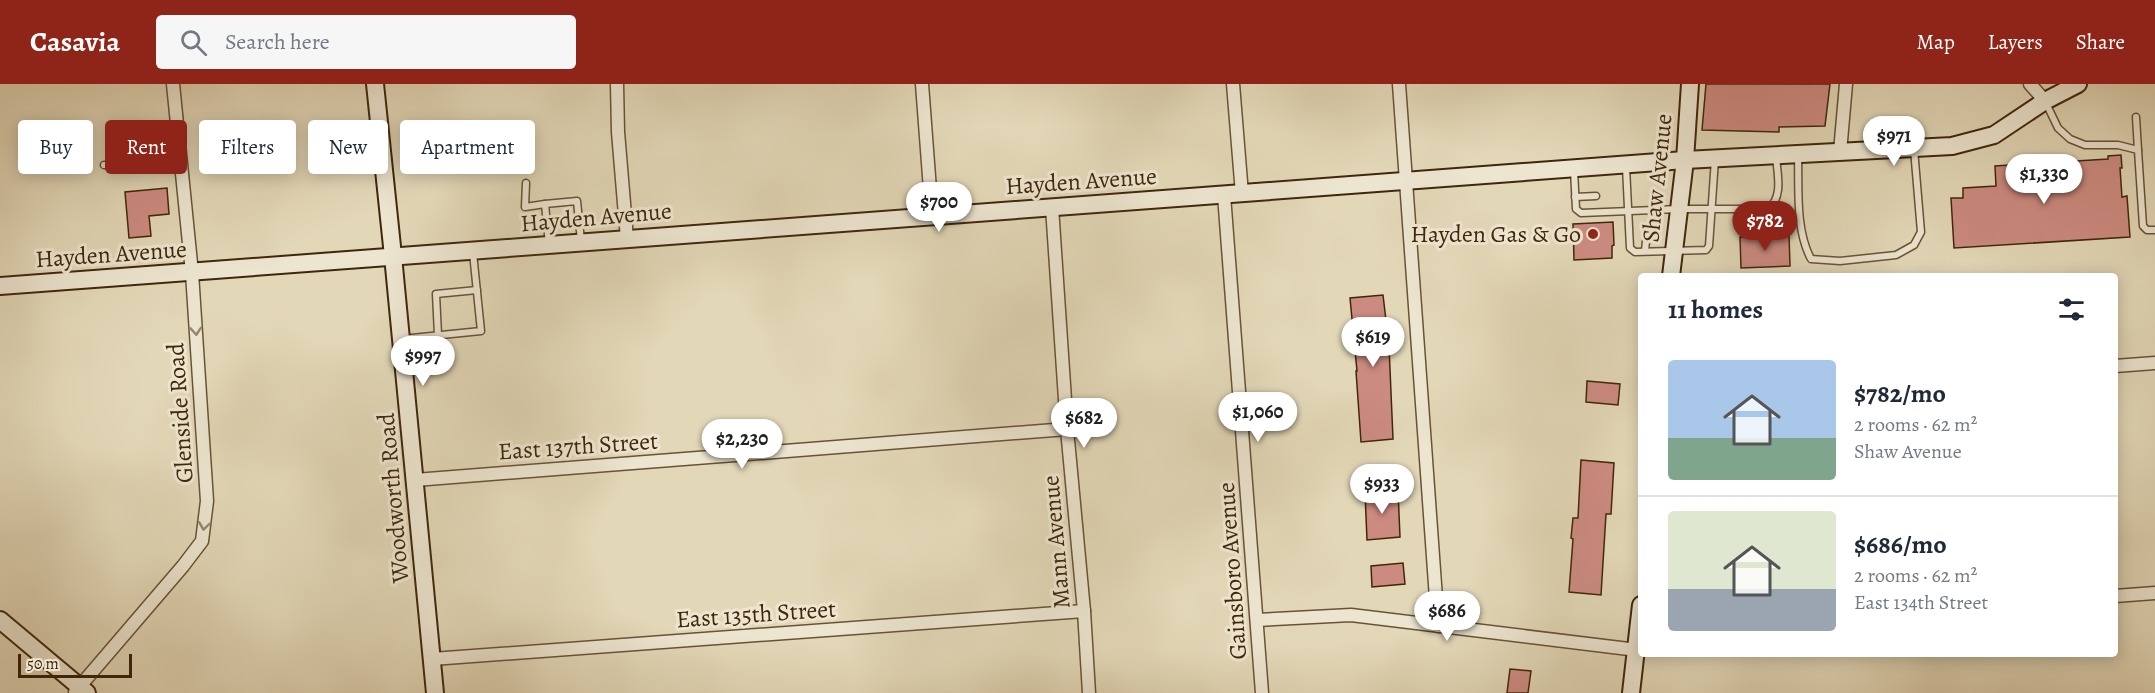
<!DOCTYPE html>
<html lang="en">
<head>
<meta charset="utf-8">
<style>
	:root { --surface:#fff; --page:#f6f6f7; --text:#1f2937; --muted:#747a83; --line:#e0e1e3; --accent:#8f2418 }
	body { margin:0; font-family:Alegreya,serif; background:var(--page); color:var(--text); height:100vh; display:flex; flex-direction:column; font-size:22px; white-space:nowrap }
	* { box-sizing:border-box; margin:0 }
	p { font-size:20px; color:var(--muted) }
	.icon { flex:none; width:33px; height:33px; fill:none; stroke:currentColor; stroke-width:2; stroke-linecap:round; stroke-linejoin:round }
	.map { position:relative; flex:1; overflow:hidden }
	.panel { position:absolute; left:1638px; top:189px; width:480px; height:384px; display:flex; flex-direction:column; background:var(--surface); border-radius:6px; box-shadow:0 3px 15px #0003 }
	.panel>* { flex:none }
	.hud { position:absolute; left:18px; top:36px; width:570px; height:54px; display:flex; gap:12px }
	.scale { position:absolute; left:18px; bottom:15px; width:114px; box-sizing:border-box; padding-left:6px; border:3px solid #41270a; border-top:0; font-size:16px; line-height:21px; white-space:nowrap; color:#41270a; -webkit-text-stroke:4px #ece5d0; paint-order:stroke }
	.price { position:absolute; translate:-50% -51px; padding:0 14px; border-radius:21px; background:#fff; color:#222; font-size:20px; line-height:39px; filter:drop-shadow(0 2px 3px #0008) }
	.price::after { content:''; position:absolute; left:50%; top:36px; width:18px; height:14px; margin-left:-9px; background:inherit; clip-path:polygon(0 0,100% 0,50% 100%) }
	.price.on { background:var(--accent); color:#fff }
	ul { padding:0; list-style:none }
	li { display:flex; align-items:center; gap:18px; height:150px; padding:0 30px }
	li+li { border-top:2px solid var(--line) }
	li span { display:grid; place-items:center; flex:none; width:168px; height:120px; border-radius:6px; color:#555 }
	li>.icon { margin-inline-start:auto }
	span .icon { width:72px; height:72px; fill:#fffc; stroke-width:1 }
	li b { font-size:26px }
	h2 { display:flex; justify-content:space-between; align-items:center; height:72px; padding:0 30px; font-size:26px }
	.chip { padding:0 21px; border-radius:6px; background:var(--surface); box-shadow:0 3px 15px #0003; font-size:21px; line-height:54px }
	.chip.on { background:var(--accent); color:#fff }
	header { display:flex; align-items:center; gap:36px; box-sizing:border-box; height:84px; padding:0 30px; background:var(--accent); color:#fff }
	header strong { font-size:28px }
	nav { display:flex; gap:33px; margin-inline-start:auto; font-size:21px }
	.search { width:420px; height:54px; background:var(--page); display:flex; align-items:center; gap:15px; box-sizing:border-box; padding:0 21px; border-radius:6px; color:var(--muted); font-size:22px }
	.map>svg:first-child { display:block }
	.building { fill:#cc8b81; stroke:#41270a; stroke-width:1.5 }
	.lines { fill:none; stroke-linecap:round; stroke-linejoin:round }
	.lane-casing { stroke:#695335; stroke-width:9 }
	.street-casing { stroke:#695335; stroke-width:15 }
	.secondary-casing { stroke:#41270a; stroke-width:20 }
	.lane { stroke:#ece5d0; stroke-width:6 }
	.street { stroke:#ece5d0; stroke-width:12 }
	.secondary { stroke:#ece5d0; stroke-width:16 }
	.oneway { stroke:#96866d }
	.poi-dot { fill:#8f2418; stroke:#ece5d0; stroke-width:2 }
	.labels { text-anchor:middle; stroke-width:6; stroke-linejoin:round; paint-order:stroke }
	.street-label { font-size:24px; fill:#41270a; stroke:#ece5d0 }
	.poi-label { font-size:24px; fill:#41270a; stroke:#ece5d0; text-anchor:end }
</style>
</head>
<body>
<header>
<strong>Casavia</strong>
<div class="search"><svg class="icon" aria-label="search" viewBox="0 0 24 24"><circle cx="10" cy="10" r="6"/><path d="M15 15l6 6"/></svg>Search here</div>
<nav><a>Map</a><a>Layers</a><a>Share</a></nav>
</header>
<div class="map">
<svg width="2155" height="609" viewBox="0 0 2155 609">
	<rect width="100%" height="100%" fill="#e2d7b7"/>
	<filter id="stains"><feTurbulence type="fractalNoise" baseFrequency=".00333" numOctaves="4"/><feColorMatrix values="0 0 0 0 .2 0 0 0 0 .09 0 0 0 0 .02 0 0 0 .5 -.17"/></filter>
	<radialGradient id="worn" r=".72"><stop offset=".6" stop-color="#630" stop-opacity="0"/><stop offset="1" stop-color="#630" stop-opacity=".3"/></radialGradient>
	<!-- building -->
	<g class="building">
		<path d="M 1706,0 L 1830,0 L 1825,42 L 1779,43 L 1779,48 L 1702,46 Z"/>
		<path d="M 2121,71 L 2122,84 L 2120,84 L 2122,113 L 2127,112 L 2130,153 L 1954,164 L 1951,114 L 1963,114 L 1963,104 L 1996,102 L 1995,82 L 2108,75 L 2108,72 Z"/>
		<path d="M 167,104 L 169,130 L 149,132 L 151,152 L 129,154 L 125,108 Z"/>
		<path d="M 1613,138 L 1614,161 L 1612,162 L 1612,174 L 1574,176 L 1573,140 Z"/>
		<path d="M 1789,151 L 1790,182 L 1741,184 L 1740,153 Z"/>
		<path d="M 1383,211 L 1389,262 L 1393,355 L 1361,358 L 1356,287 L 1357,287 L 1350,214 Z"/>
		<path d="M 1587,297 L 1620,300 L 1618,321 L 1586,318 Z"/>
		<path d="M 1581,376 L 1614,379 L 1611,430 L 1606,430 L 1601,511 L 1569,508 L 1573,455 L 1571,454 L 1573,434 L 1578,434 Z"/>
		<path d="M 1398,406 L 1400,453 L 1367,456 L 1365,408 Z"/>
		<path d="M 1403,479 L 1405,500 L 1372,503 L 1371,482 Z"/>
		<path d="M 1510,585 L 1531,587 L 1528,609 L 1507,609 Z"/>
	</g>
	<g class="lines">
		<defs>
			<g id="lane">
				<path d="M 2045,17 L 2058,44 L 2070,55 L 2085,61 L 2118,61 L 2138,66 L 2143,142 L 2147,146 L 2155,146"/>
				<path d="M 2136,33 L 2138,66"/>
				<path d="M 1798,71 C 1799,104 1795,145 1811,175 L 1840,177 L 1896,171 L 1914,161 L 1921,148 L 1914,65"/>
				<path d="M 104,81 L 180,77"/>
				<path d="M 1626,83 L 1630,164 L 1635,168 L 1706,166 L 1709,162 L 1715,75"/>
				<path d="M 1574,86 L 1576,125 L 1581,129 L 1679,125 L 1768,125 C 1784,113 1777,89 1776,72"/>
				<path d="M 526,99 L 525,123 L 545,120"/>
				<path d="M 1575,113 L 1596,112"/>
				<path d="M 549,161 L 545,120 L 577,117 L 581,157"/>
				<path d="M 1645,167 L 1646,157"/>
				<path d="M 438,251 L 436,210 L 477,206"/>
				<path d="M 402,255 L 481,247 L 473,169"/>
			</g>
			<g id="street">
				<path d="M 617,0 L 618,48 L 627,155"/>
				<path d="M 922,0 L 932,132"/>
				<path d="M 1233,0 L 1242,110"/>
				<path d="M 1399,0 L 1438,542"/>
				<path d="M 2030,0 L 2045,17"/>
				<path d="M 1840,68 L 1846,0"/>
				<path d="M 1224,111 L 1262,609"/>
				<path d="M 1052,123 L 1067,345 L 1084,527 L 1089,609"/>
				<path d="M 2115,282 L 2155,279"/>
				<path d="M 415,396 L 1067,345"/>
				<path d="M 2115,512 L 2155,509"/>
				<path d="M 1257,536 L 1351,531 L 1637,566"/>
				<path d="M 432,575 L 1084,527"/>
				<path d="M 75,608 L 183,482 L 202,457 L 207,417 L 192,189 L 173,0"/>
			</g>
			<g id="secondary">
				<path d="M 375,0 L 393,172 L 435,609"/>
				<path d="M 1671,192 L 1685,76 L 1690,0"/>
				<path d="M 0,202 L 1685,76 L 1952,62 L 1994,51 L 2045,17 L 2078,0"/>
				<path d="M 0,536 L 87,609"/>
				<path d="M 1631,609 L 1641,521"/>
			</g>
		</defs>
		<!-- lane casing -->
		<use href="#lane" class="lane-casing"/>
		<!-- street casing -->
		<use href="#street" class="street-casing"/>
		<!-- secondary casing -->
		<use href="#secondary" class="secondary-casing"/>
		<!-- lane -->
		<use href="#lane" class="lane"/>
		<!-- street -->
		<use href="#street" class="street"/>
		<!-- secondary -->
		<use href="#secondary" class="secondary"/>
	</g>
	<!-- one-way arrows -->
	<defs><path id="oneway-chevron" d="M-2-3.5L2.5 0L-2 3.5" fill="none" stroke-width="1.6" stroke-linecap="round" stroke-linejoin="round" transform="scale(1.5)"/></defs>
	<g class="oneway">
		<use href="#oneway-chevron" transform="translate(196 247) rotate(86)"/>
		<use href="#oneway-chevron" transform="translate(204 442) rotate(98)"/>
	</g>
	<!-- markers -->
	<circle class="poi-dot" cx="1593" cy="150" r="6"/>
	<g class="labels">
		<!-- street labels -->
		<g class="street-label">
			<text transform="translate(1657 94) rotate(-84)" y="8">Shaw Avenue</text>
			<text transform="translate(1081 97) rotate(-4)" y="8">Hayden Avenue</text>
			<text transform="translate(596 133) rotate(-5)" y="8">Hayden Avenue</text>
			<text transform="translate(111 170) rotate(-4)" y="8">Hayden Avenue</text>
			<text transform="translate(180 329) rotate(-94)" y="8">Glenside Road</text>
			<text transform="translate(578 362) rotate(-4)" y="8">East 137th Street</text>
			<text transform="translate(393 414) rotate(-95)" y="8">Woodworth Road</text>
			<text transform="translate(1056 458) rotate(-95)" y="8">Mann Avenue</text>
			<text transform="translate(1232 487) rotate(-94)" y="8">Gainsboro Avenue</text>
			<text transform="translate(756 530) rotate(-4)" y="8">East 135th Street</text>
		</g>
		<!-- poi labels -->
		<g class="poi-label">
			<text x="1581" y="158">Hayden Gas &amp; Go</text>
		</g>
	</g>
	<rect width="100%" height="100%" filter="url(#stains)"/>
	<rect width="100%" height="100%" fill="url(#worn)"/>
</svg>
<div class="scale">50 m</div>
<b class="price" style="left:1894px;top:83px">$971</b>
<b class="price" style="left:2044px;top:121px">$1,330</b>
<b class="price" style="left:939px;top:149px">$700</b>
<b class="price on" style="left:1765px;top:168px">$782</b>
<b class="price" style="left:1373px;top:284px">$619</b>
<b class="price" style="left:423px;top:303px">$997</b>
<b class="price" style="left:1258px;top:359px">$1,060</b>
<b class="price" style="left:1084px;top:365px">$682</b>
<b class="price" style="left:742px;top:386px">$2,230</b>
<b class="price" style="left:1382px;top:431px">$933</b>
<b class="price" style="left:1447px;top:558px">$686</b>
<div class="hud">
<a class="chip">Buy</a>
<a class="chip on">Rent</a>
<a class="chip">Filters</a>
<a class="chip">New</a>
<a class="chip">Apartment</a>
</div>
<section class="panel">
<h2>11 homes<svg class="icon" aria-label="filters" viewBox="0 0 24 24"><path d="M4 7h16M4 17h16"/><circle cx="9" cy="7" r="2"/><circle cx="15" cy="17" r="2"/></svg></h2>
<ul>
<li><span style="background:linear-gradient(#a9c7e8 65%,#7fa58c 0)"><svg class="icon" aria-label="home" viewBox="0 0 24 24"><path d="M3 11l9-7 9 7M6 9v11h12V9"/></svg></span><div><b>$782/mo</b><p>2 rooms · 62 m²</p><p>Shaw Avenue</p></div></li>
<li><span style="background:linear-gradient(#dfe7d0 65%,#9aa5b1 0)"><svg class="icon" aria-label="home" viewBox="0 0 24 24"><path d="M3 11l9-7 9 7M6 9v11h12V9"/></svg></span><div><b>$686/mo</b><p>2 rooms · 62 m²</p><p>East 134th Street</p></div></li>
</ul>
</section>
</div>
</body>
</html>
